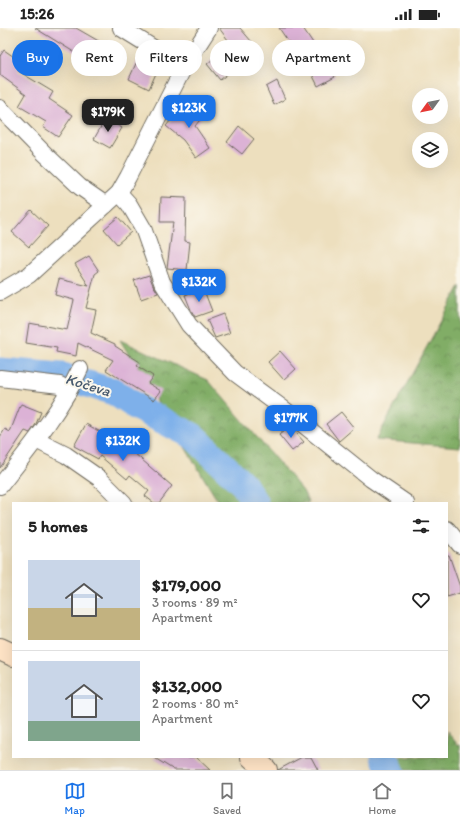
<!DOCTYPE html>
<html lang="en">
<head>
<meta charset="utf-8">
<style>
	:root { --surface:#fff; --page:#f6f6f6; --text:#222; --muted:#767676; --line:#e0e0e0; --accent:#1a73e8 }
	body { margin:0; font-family:Itim,sans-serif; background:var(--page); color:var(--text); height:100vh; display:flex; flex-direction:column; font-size:15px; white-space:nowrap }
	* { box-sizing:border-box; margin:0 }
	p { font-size:13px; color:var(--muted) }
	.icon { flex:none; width:22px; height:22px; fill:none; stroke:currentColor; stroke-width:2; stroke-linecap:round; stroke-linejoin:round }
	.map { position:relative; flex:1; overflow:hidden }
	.side { position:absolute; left:12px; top:474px; width:436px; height:256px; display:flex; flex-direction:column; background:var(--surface); border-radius:0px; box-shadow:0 4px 16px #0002 }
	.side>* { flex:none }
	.top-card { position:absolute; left:12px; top:12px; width:436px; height:36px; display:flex; gap:8px }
	.needle { width:26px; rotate:237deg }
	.fabs { position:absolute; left:412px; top:60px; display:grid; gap:8px }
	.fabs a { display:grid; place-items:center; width:36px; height:36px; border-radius:50%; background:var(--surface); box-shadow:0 4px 16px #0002; font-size:20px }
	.price { position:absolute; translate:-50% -34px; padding:0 9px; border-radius:8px; background:var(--accent); color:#fff; font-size:13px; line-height:26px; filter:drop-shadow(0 1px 2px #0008) }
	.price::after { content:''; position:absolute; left:50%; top:24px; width:12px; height:9px; margin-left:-6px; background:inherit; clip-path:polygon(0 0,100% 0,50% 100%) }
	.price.active { background:#222; color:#fff }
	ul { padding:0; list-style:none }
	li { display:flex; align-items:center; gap:12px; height:100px; padding:0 16px }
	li+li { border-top:1px solid var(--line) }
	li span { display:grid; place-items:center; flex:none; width:112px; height:80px; border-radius:0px; color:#555 }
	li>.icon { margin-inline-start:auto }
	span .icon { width:48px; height:48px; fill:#fffc; stroke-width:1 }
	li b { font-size:17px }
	h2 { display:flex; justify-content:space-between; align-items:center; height:48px; padding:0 16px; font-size:17px }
	.tag { padding:0 14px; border-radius:18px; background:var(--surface); box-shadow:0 4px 16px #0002; font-size:14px; line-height:36px }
	.tag.active { background:var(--accent); color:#fff }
	.status { display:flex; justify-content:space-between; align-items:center; height:28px; padding:0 20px; background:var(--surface); direction:ltr }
	.status svg { height:11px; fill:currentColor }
	.menu { display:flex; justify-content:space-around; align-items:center; height:56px; border-top:1px solid var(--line); background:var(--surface); font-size:11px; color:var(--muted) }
	.menu a { display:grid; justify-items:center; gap:2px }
	.menu .active { color:var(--accent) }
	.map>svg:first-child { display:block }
	.forest { fill:url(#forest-crowns); stroke:#566c48 }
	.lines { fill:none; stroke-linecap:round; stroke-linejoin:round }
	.river { stroke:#7eb0ea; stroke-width:27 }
	.building { fill:#dcb2d6 }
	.minor-casing { stroke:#6f6a5e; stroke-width:18 }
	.secondary-casing { stroke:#6f6a5e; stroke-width:24 }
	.minor { stroke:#fff; stroke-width:16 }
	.secondary { stroke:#ffe4c6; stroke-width:22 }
	.labels { text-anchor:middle; stroke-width:4; stroke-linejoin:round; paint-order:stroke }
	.water-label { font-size:15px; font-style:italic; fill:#485a6e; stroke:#fbf7ec }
</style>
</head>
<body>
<div class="status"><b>15:26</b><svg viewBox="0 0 49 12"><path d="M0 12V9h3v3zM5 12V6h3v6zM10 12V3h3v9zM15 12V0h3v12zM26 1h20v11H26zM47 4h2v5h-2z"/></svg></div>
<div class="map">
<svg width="460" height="742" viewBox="0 0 460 742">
	<defs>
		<pattern id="forest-crowns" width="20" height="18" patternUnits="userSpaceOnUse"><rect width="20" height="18" fill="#81ad66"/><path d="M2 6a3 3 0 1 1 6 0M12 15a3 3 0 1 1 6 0" fill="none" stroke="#6a8d54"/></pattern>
	</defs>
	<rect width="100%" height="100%" fill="#fbf7ec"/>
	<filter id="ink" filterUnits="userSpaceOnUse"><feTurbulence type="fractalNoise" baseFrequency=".025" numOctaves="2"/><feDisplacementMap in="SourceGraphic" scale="8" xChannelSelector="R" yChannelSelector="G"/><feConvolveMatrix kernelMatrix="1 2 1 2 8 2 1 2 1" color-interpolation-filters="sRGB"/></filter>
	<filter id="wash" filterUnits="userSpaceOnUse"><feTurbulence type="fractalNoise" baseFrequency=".012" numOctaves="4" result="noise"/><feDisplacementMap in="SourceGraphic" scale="16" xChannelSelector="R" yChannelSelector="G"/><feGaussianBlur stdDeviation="0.9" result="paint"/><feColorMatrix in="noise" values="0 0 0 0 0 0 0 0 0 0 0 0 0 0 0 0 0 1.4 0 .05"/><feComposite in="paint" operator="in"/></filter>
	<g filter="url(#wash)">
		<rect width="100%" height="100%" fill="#eddfbe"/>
		<!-- forest -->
		<g class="forest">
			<path d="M 460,258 L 460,419 L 376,412 Z"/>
			<path d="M 120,312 L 208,352 L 303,463 L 309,475 L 219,475 Z"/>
			<path d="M 447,703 L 457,716 L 460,717 L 460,742 L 388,742 L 371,729 L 447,729 Z"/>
		</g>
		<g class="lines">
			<!-- river -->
			<g class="river">
				<path d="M 0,343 L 62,348 L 114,364 L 138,380 L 193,408 L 244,457 L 255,475"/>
				<path d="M 384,729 L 391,742"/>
			</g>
		</g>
		<g id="blocks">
			<!-- building -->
			<g class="building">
				<path d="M 35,0 L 76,0 L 102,15 L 90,34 Z"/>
				<path d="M 219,0 L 240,0 L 252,14 L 230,32 L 236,39 L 220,52 L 207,36 L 231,16 Z"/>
				<path d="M 279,0 L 303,0 L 319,24 L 321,23 L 335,49 L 318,58 L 297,16 L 292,19 Z"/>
				<path d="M 4,22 L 23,35 L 18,43 L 53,64 L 49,71 L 73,87 L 58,109 L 43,99 L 46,94 L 19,78 L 26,66 L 0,47 L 0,28 Z"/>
				<path d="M 138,31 L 158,41 L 149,61 L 129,51 Z"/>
				<path d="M 277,53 L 285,71 L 274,77 L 266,59 Z"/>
				<path d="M 187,73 L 204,87 L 195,98 L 210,120 L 196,130 L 183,112 L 166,98 Z"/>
				<path d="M 106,90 L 122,100 L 110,120 L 94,111 Z"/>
				<path d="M 239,98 L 254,111 L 242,126 L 227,114 Z"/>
				<path d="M 161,169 L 186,170 L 185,213 L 190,214 L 187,242 L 167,240 L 173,194 L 160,194 Z"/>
				<path d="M 31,182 L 48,198 L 29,219 L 12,204 Z"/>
				<path d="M 118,189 L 131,204 L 117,216 L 104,201 Z"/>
				<path d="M 89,228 L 99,243 L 95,246 L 86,280 L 96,282 L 91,305 L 115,316 L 115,318 L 140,334 L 137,338 L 153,348 L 148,355 L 161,363 L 154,372 L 106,342 L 113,332 L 78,315 L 76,328 L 56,324 L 57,320 L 26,315 L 29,295 L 67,302 L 74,272 L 55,267 L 59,251 L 89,258 L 75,236 Z"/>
				<path d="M 149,247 L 153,257 L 158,265 L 141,271 L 134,252 Z"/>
				<path d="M 203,260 L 212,283 L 195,289 L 191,282 L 185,267 Z"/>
				<path d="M 223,286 L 230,305 L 215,310 L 207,292 Z"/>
				<path d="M 280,323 L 296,341 L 284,352 L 268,334 Z"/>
				<path d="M 21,376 L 41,384 L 36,396 L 30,405 L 25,403 L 0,440 L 0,409 L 5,401 L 10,404 Z"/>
				<path d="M 341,384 L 354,400 L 339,413 L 326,396 Z"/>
				<path d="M 86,396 L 126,418 L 172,458 L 159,475 L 154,475 L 145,468 L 149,463 L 130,447 L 127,451 L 100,428 L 98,431 L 74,418 Z"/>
				<path d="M 290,398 L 304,414 L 292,423 L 279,407 Z"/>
				<path d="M 447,527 L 449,527 L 460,559 L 460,565 L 447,569 Z"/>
				<path d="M 153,729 L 196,729 L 210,742 L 174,742 Z"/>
				<path d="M 302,729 L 311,729 L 318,742 L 278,742 Z"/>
			</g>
		</g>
	</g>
	<g filter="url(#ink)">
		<use href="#blocks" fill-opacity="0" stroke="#6f6a5e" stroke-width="1"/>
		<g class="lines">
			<defs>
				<g id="minor">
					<path d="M 121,0 L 184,39"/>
					<path d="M 0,80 L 44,125 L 80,159 L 106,177"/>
					<path d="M 119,165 L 129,176 L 143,200 L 162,254 L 189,297 L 235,345 L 285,382 L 371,451 L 406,475"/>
					<path d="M 0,264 L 29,247 L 119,165 L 128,149 L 184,39 L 209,0"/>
					<path d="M 0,350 L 60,357 L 68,364"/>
					<path d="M 36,412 L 66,427 L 99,450 L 124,475"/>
					<path d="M 0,458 C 29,421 60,384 80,341"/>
					<path d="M 447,501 L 460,517"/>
				</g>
				<g id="secondary">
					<path d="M 0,621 L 13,627"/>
					<path d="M 252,729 L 266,742"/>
				</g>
			</defs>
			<!-- minor casing -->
			<use href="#minor" class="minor-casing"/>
			<!-- secondary casing -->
			<use href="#secondary" class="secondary-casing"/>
			<!-- minor -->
			<use href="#minor" class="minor"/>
			<!-- secondary -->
			<use href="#secondary" class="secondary"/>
		</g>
	</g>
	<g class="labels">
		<!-- water labels -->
		<g class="water-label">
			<text transform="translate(88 357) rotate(17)" y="5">Kočeva</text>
		</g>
	</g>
</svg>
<div class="fabs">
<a><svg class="needle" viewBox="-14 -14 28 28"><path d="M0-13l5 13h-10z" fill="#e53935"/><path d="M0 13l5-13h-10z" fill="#767676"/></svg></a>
<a><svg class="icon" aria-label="layers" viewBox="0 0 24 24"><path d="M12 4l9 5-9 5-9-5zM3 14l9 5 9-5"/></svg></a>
</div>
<b class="price" style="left:189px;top:101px">$123K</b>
<b class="price active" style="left:108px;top:105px">$179K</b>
<b class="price" style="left:199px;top:275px">$132K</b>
<b class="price" style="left:291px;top:411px">$177K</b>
<b class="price" style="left:123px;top:434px">$132K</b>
<div class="top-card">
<a class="tag active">Buy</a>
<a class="tag">Rent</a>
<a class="tag">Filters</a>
<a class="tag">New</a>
<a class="tag">Apartment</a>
</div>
<section class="side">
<h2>5 homes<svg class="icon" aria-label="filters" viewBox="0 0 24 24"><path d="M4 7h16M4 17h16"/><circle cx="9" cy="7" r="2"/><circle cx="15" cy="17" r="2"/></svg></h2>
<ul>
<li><span style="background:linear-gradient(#c9d6e8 60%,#c2b280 0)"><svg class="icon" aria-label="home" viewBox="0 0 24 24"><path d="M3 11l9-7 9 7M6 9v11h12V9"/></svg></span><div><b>$179,000</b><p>3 rooms · 89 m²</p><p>Apartment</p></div><svg class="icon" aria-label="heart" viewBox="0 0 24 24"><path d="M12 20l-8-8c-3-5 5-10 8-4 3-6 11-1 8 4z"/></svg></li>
<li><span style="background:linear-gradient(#c9d6e8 75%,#7fa58c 0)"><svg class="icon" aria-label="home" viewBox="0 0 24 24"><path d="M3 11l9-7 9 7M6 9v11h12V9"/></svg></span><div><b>$132,000</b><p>2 rooms · 80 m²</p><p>Apartment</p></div><svg class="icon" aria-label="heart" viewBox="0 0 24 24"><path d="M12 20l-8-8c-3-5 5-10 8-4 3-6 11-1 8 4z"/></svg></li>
</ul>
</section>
</div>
<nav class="menu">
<a class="active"><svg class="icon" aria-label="map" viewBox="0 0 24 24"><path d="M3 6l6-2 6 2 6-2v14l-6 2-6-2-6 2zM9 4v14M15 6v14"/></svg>Map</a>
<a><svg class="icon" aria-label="saved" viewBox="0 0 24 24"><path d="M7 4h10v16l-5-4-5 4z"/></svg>Saved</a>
<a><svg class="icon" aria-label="home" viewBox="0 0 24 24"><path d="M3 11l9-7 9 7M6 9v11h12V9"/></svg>Home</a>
</nav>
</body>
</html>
